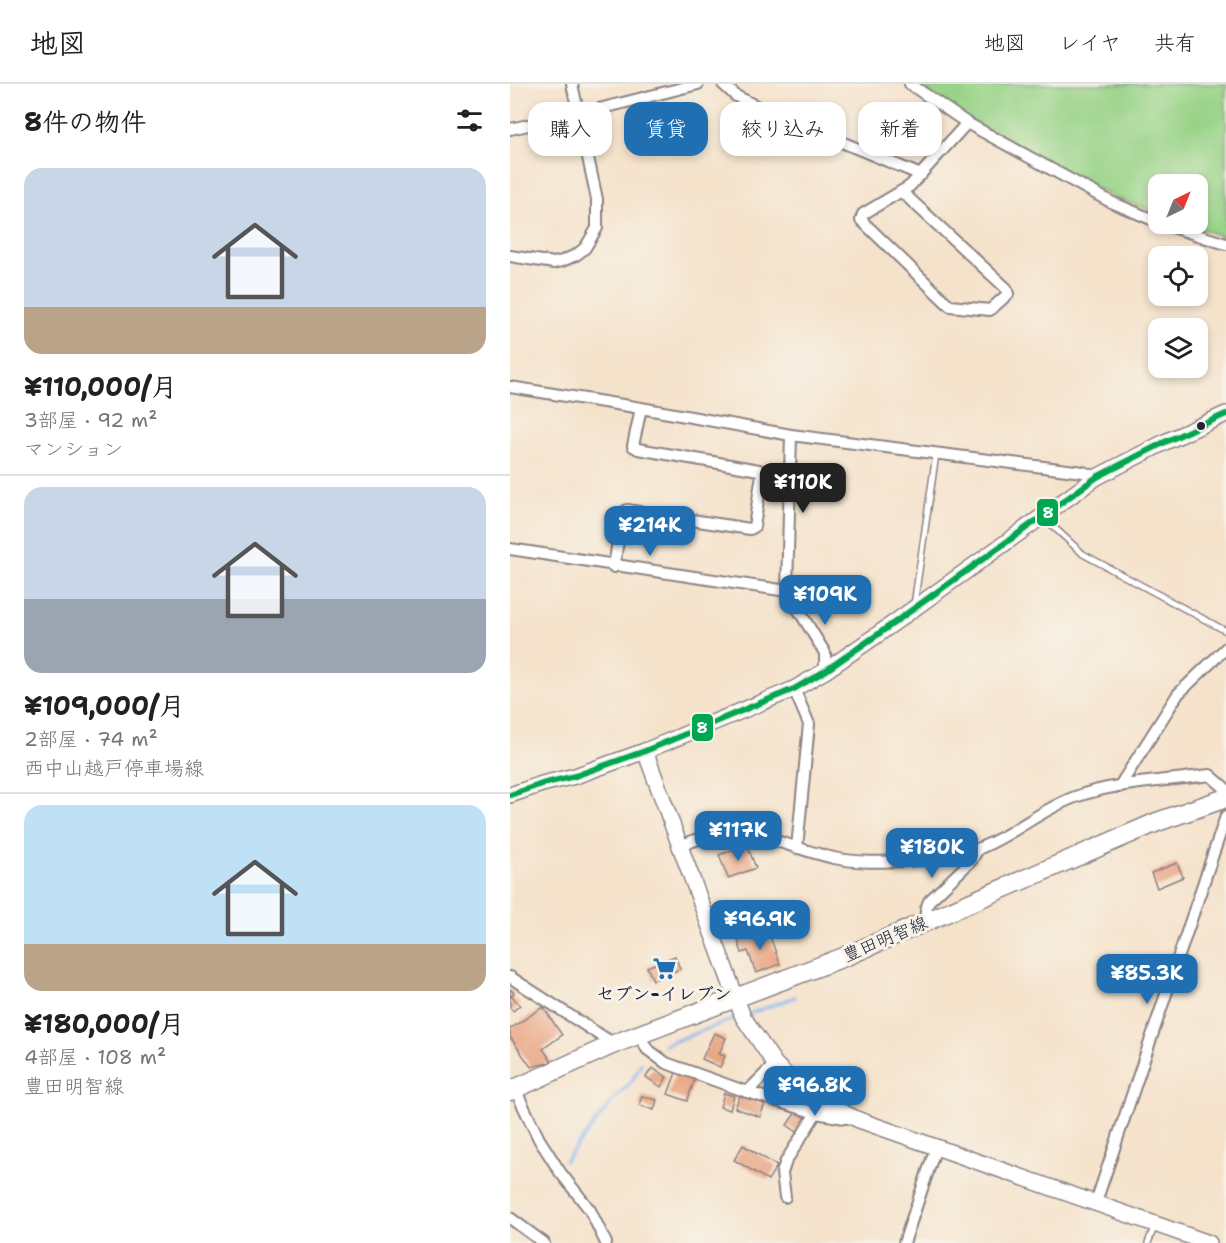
<!DOCTYPE html>
<html lang="ja">
<head>
<meta charset="utf-8">
<style>
	:root { --surface:#fff; --page:#f2f2f2; --text:#202124; --muted:#757577; --line:#e0e0e0; --accent:#1f6fb2 }
	body { margin:0; font-family:"Shantell Sans","Klee One",sans-serif; background:var(--page); color:var(--text); height:100vh; display:flex; flex-direction:column; font-size:22px; white-space:nowrap }
	* { box-sizing:border-box; margin:0 }
	p { font-size:20px; color:var(--muted) }
	.icon { flex:none; width:33px; height:33px; fill:none; stroke:currentColor; stroke-width:2; stroke-linecap:round; stroke-linejoin:round }
	.map { position:relative; flex:1; overflow:hidden }
	.details { display:flex; flex-direction:column; background:var(--surface); width:510px }
	.details>* { flex:none }
	.hud { position:absolute; left:18px; top:18px; width:570px; height:54px; display:flex; gap:12px }
	.needle { width:39px; rotate:43deg }
	.controls { position:absolute; left:638px; top:90px; display:grid; gap:12px }
	.controls a { display:grid; place-items:center; width:60px; height:60px; border-radius:12px; background:var(--surface); box-shadow:0 3px 9px #0003; font-size:30px }
	.price { position:absolute; translate:-50% -51px; padding:0 14px; border-radius:12px; background:var(--accent); color:#fff; font-size:20px; line-height:39px; filter:drop-shadow(0 2px 3px #0008) }
	.price::after { content:''; position:absolute; left:50%; top:36px; width:18px; height:14px; margin-left:-9px; background:inherit; clip-path:polygon(0 0,100% 0,50% 100%) }
	.price.active { background:#222; color:#fff }
	ul { padding:0; list-style:none }
	li { display:grid; align-content:center; gap:12px; height:318px; padding:0 24px }
	li+li { border-top:2px solid var(--line) }
	li span { display:grid; place-items:center; height:186px; border-radius:18px; color:#555 }
	li>.icon { margin-inline-start:auto }
	span .icon { width:108px; height:108px; fill:#fffc; stroke-width:1 }
	li b { font-size:26px }
	h2 { display:flex; justify-content:space-between; align-items:center; height:72px; padding:0 24px; font-size:26px }
	.pill { padding:0 21px; border-radius:18px; background:var(--surface); box-shadow:0 3px 9px #0003; font-size:21px; line-height:54px }
	.pill.active { background:var(--accent); color:#fff }
	header { display:flex; align-items:center; gap:36px; box-sizing:border-box; height:84px; padding:0 30px; background:var(--surface); border-bottom:2px solid var(--line) }
	header strong { font-size:28px }
	nav { display:flex; gap:33px; margin-inline-start:auto; font-size:21px }
	main { display:flex; flex:1; min-height:0 }
	.map>svg:first-child { display:block }
	.green { fill:#98d387; stroke:#5d7a61; stroke-width:1.5 }
	.lines { fill:none; stroke-linecap:round; stroke-linejoin:round }
	.stream { stroke:#82b7f0; stroke-width:3 }
	.building { fill:#e9a482 }
	.lane-casing { stroke:#8c8283; stroke-width:8 }
	.street-casing { stroke:#8c8283; stroke-width:14 }
	.secondary-casing { stroke:#8c8283; stroke-width:18 }
	.primary-casing { stroke:#8c8283; stroke-width:21 }
	.lane { stroke:#fff; stroke-width:5 }
	.street { stroke:#fff; stroke-width:10 }
	.secondary { stroke:#fff; stroke-width:15 }
	.primary { stroke:#fff; stroke-width:18 }
	.bus-1-casing { stroke:#f7f3e8; stroke-width:10 }
	.bus-1 { stroke:#00a651; stroke-width:6 }
	.bus-dot { fill:#22223b; stroke:#f7f3e8; stroke-width:2 }
	.labels { text-anchor:middle; stroke-width:6; stroke-linejoin:round; paint-order:stroke }
	.street-label { font-size:18px; fill:#22223b; stroke:#f7f3e8 }
	.poi-label { font-size:18px; font-weight:bold; fill:#22223b; stroke:#f7f3e8 }
	.line-badge { stroke:#f7f3e8; stroke-width:2 }
	.badge-label { font-size:16px; text-anchor:middle; font-weight:bold; fill:#fff }
</style>
</head>
<body>
<header>
<strong>地図</strong>
<nav><a>地図</a><a>レイヤ</a><a>共有</a></nav>
</header>
<main>
<section class="details">
<h2>8件の物件<svg class="icon" aria-label="filters" viewBox="0 0 24 24"><path d="M4 7h16M4 17h16"/><circle cx="9" cy="7" r="2"/><circle cx="15" cy="17" r="2"/></svg></h2>
<ul>
<li><span style="background:linear-gradient(#c9d6e8 75%,#b9a48a 0)"><svg class="icon" aria-label="home" viewBox="0 0 24 24"><path d="M3 11l9-7 9 7M6 9v11h12V9"/></svg></span><div><b>¥110,000/月</b><p>3部屋 · 92 m²</p><p>マンション</p></div></li>
<li><span style="background:linear-gradient(#c9d6e8 60%,#9aa5b1 0)"><svg class="icon" aria-label="home" viewBox="0 0 24 24"><path d="M3 11l9-7 9 7M6 9v11h12V9"/></svg></span><div><b>¥109,000/月</b><p>2部屋 · 74 m²</p><p>西中山越戸停車場線</p></div></li>
<li><span style="background:linear-gradient(#bfe0f5 75%,#b9a48a 0)"><svg class="icon" aria-label="home" viewBox="0 0 24 24"><path d="M3 11l9-7 9 7M6 9v11h12V9"/></svg></span><div><b>¥180,000/月</b><p>4部屋 · 108 m²</p><p>豊田明智線</p></div></li>
</ul>
</section>
<div class="map">
<svg width="716" height="1159" viewBox="0 0 716 1159">
	<rect width="100%" height="100%" fill="#f7f3e8"/>
	<filter id="ink" filterUnits="userSpaceOnUse"><feTurbulence type="fractalNoise" baseFrequency=".0167" numOctaves="2"/><feDisplacementMap in="SourceGraphic" scale="12" xChannelSelector="R" yChannelSelector="G"/><feConvolveMatrix kernelMatrix="1 2 1 2 8 2 1 2 1" color-interpolation-filters="sRGB"/></filter>
	<filter id="wash" filterUnits="userSpaceOnUse"><feTurbulence type="fractalNoise" baseFrequency=".008" numOctaves="4" result="noise"/><feDisplacementMap in="SourceGraphic" scale="24" xChannelSelector="R" yChannelSelector="G"/><feGaussianBlur stdDeviation="1.35" result="paint"/><feColorMatrix in="noise" values="0 0 0 0 0 0 0 0 0 0 0 0 0 0 0 0 0 1.4 0 .05"/><feComposite in="paint" operator="in"/></filter>
	<g filter="url(#wash)">
		<rect width="100%" height="100%" fill="#f5e2cb"/>
		<!-- green -->
		<path class="green" d="M 408,0 L 716,0 L 716,154 L 677,140 L 687,140 L 687,100 L 648,100 L 648,129 L 603,113 L 455,34 Z"/>
		<g class="lines">
			<!-- stream -->
			<g class="stream">
				<path d="M 236,931 L 285,913"/>
				<path d="M 154,961 L 227,934"/>
				<path d="M 55,1077 L 105,1014 L 122,997 L 131,979"/>
			</g>
		</g>
		<g id="blocks">
			<!-- building -->
			<g class="building">
				<path d="M 237,761 L 246,784 L 218,794 L 209,771 Z"/>
				<path d="M 667,779 L 673,793 L 647,804 L 641,789 Z"/>
				<path d="M 258,847 L 270,880 L 246,889 L 238,867 L 232,869 L 228,857 Z"/>
				<path d="M 165,872 L 170,885 L 143,896 L 137,883 Z"/>
				<path d="M 0,905 L 4,909 L 1,912 L 10,921 L 3,927 L 0,924 Z"/>
				<path d="M 33,923 L 52,951 L 33,965 L 42,978 L 21,983 L 0,953 L 0,945 Z"/>
				<path d="M 204,949 L 216,954 L 209,970 L 215,972 L 210,983 L 192,975 Z"/>
				<path d="M 142,984 L 157,993 L 151,1003 L 136,993 Z"/>
				<path d="M 167,986 L 186,992 L 177,1017 L 158,1010 Z"/>
				<path d="M 214,1009 L 224,1012 L 220,1026 L 210,1023 Z"/>
				<path d="M 230,1011 L 255,1020 L 250,1033 L 225,1024 Z"/>
				<path d="M 132,1012 L 147,1016 L 144,1026 L 129,1021 Z"/>
				<path d="M 286,1028 L 297,1035 L 287,1048 L 277,1041 Z"/>
				<path d="M 233,1061 L 267,1082 L 258,1096 L 224,1076 Z"/>
			</g>
		</g>
	</g>
	<g filter="url(#ink)">
		<use href="#blocks" fill-opacity="0" stroke="#8c8283" stroke-width="1.5"/>
		<g class="lines">
			<defs>
				<g id="lane">
					<path d="M 534,434 L 573,470 L 716,547"/>
					<path d="M 404,521 L 426,370"/>
					<path d="M 638,1159 L 645,1141"/>
				</g>
				<g id="street">
					<path d="M 213,0 L 226,12 L 252,25 L 411,91"/>
					<path d="M 400,0 L 457,39 L 601,118 L 648,138"/>
					<path d="M 0,45 L 69,30 L 188,0"/>
					<path d="M 392,108 L 496,204 L 498,210 L 480,226 L 440,222 L 351,136 L 353,130 L 400,102 L 457,39"/>
					<path d="M 653,140 L 716,160"/>
					<path d="M 0,172 L 44,179 L 52,177 L 66,171 L 75,164 L 87,144 L 87,115 L 62,0"/>
					<path d="M 0,303 L 131,324 L 281,351 L 573,388 L 587,393"/>
					<path d="M 281,351 L 277,507 L 315,569 L 315,587"/>
					<path d="M 0,465 L 277,507"/>
					<path d="M 104,483 L 112,430 L 117,426 L 240,445 L 244,443 L 252,390 L 249,386 L 128,365 L 123,362 L 131,324"/>
					<path d="M 284,605 L 299,640 L 287,764"/>
					<path d="M 609,703 L 668,610 L 716,564"/>
					<path d="M 170,762 C 188,755 207,746 227,748 C 260,752 292,767 324,774 C 347,779 373,778 397,777 C 425,775 456,772 481,759 C 510,745 535,724 565,713 C 607,698 656,697 700,691 L 716,705"/>
					<path d="M 416,839 L 416,825 L 419,817 L 461,777 L 468,765"/>
					<path d="M 0,893 L 104,960"/>
					<path d="M 129,950 L 137,965 L 156,979 L 237,1008 L 306,1029 L 335,1034"/>
					<path d="M 5,1005 L 29,1055 L 50,1088 L 80,1126 L 96,1159"/>
					<path d="M 237,1008 L 265,980"/>
					<path d="M 275,1113 L 272,1089 L 276,1077 L 306,1029"/>
					<path d="M 586,1118 L 716,732"/>
					<path d="M 0,1134 L 34,1159"/>
					<path d="M 394,1159 L 426,1063"/>
				</g>
				<g id="secondary">
					<path d="M 135,667 L 233,933 L 265,980 L 287,1002 L 308,1017 L 349,1036 L 699,1159"/>
					<path d="M 0,711 L 32,700 L 65,692 L 135,667 L 284,605 L 315,587 L 367,551 L 587,393 L 655,358 L 716,330"/>
				</g>
				<path id="primary" d="M 0,1007 L 104,960 L 334,873 L 647,738 L 716,714"/>
			</defs>
			<!-- lane casing -->
			<use href="#lane" class="lane-casing"/>
			<!-- street casing -->
			<use href="#street" class="street-casing"/>
			<!-- secondary casing -->
			<use href="#secondary" class="secondary-casing"/>
			<!-- primary casing -->
			<use href="#primary" class="primary-casing"/>
			<!-- lane -->
			<use href="#lane" class="lane"/>
			<!-- street -->
			<use href="#street" class="street"/>
			<!-- secondary -->
			<use href="#secondary" class="secondary"/>
			<!-- primary -->
			<use href="#primary" class="primary"/>
			<defs>
				<path id="bus-1" d="M 0,711 L 32,700 L 65,692 L 135,667 L 284,605 L 315,587 L 367,551 L 587,393 L 655,358 L 716,330"/>
			</defs>
			<!-- bus-1 casing -->
			<use href="#bus-1" class="bus-1-casing"/>
			<!-- bus-1 -->
			<use href="#bus-1" class="bus-1"/>
		</g>
	</g>
	<!-- icons -->
	<defs>
		<symbol id="supermarket-bare" viewBox="-9 -9 18 18"><path d="M-6-5.5h2.5l.6 2H6L4.5 2H-2.5L-4.4-4H-6ZM-1.5 3.2a1.3 1.3 0 1 0 .1 0ZM3 3.2a1.3 1.3 0 1 0 .1 0Z" fill="#1f6fb2" stroke="#f7f3e8" stroke-width="2.5" paint-order="stroke"/></symbol>
	</defs>
	<g fill-rule="evenodd">
		<use href="#supermarket-bare" x="138" y="868" width="33" height="33"/>
	</g>
	<!-- markers -->
	<circle class="bus-dot" cx="691" cy="342" r="5"/>
	<g class="labels">
		<!-- street labels -->
		<g class="street-label">
			<text transform="translate(375 855) rotate(-23)" y="6">豊田明智線</text>
		</g>
		<!-- poi labels -->
		<g class="poi-label">
			<text x="154" y="916">セブン-イレブン</text>
		</g>
	</g>
	<g class="line-badge">
		<rect x="526" y="414" width="23" height="29" rx="6" fill="#00a651"/>
		<rect x="181" y="629" width="23" height="29" rx="6" fill="#00a651"/>
	</g>
	<g class="badge-label">
		<text x="538" y="434">8</text>
		<text x="192" y="649">8</text>
	</g>
</svg>
<div class="controls">
<a><svg class="needle" viewBox="-14 -14 28 28"><path d="M0-13l5 13h-10z" fill="#e53935"/><path d="M0 13l5-13h-10z" fill="#757577"/></svg></a>
<a><svg class="icon" aria-label="locate" viewBox="0 0 24 24"><circle cx="12" cy="12" r="6"/><path d="M12 2v4M12 18v4M2 12h4M18 12h4"/></svg></a>
<a><svg class="icon" aria-label="layers" viewBox="0 0 24 24"><path d="M12 4l9 5-9 5-9-5zM3 14l9 5 9-5"/></svg></a>
</div>
<b class="price active" style="left:293px;top:430px">¥110K</b>
<b class="price" style="left:140px;top:473px">¥214K</b>
<b class="price" style="left:315px;top:542px">¥109K</b>
<b class="price" style="left:228px;top:778px">¥117K</b>
<b class="price" style="left:422px;top:795px">¥180K</b>
<b class="price" style="left:250px;top:867px">¥96.9K</b>
<b class="price" style="left:637px;top:921px">¥85.3K</b>
<b class="price" style="left:305px;top:1033px">¥96.8K</b>
<div class="hud">
<a class="pill">購入</a>
<a class="pill active">賃貸</a>
<a class="pill">絞り込み</a>
<a class="pill">新着</a>
</div>
</div>
</main>
</body>
</html>
